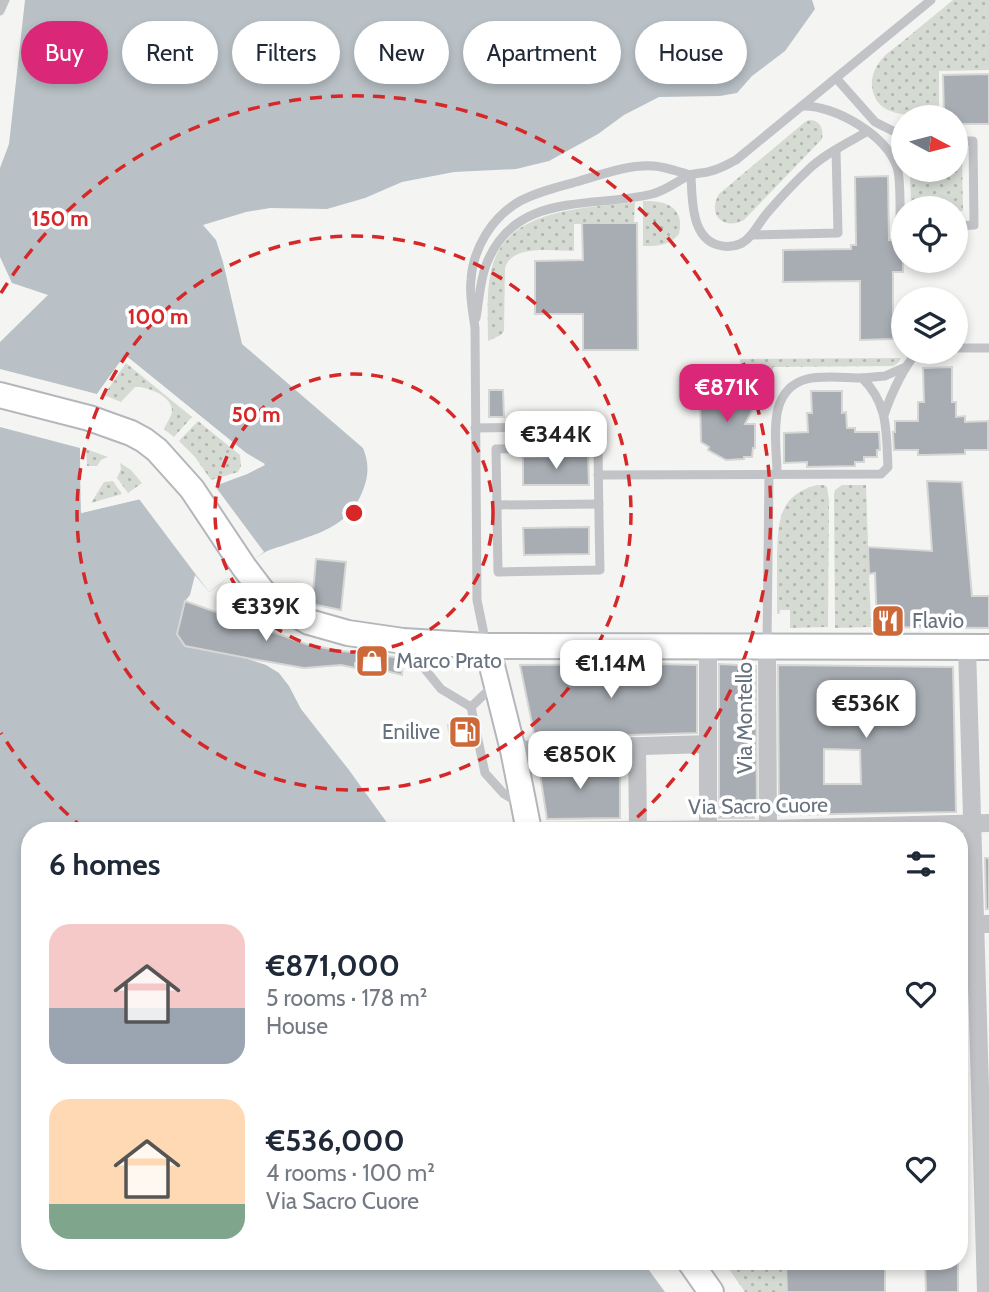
<!DOCTYPE html>
<html lang="en">
<head>
<meta charset="utf-8">
<style>
	:root { --surface:#fff; --page:#f2f2f3; --text:#1f2937; --muted:#747a83; --accent:#db2777 }
	body { margin:0; font-family:Cabin,sans-serif; background:var(--page); color:var(--text); height:100vh; display:flex; flex-direction:column; font-size:26px; white-space:nowrap }
	* { box-sizing:border-box; margin:0 }
	p { font-size:23px; color:var(--muted) }
	.icon { flex:none; width:38px; height:38px; fill:none; stroke:currentColor; stroke-width:2; stroke-linecap:round; stroke-linejoin:round }
	.map { position:relative; flex:1; overflow:hidden }
	.drawer { position:absolute; left:21px; top:822px; width:947px; height:448px; display:flex; flex-direction:column; background:var(--surface); border-radius:28px; box-shadow:0 4px 10px #0003 }
	.drawer>* { flex:none }
	.top-card { position:absolute; left:21px; top:21px; width:948px; height:63px; display:flex; gap:14px }
	.needle { width:46px; rotate:97deg }
	.controls { position:absolute; left:891px; top:105px; display:grid; gap:14px }
	.controls a { display:grid; place-items:center; width:77px; height:77px; border-radius:50%; background:var(--surface); box-shadow:0 4px 10px #0003; font-size:35px }
	.price { position:absolute; translate:-50% -60px; padding:0 16px; border-radius:14px; background:#fff; color:#222; font-size:23px; line-height:46px; filter:drop-shadow(0 2px 4px #0008) }
	.price::after { content:''; position:absolute; left:50%; top:42px; width:21px; height:16px; margin-left:-10px; background:inherit; clip-path:polygon(0 0,100% 0,50% 100%) }
	.price.current { background:var(--accent); color:#fff }
	ul { padding:0; list-style:none }
	li { display:flex; align-items:center; gap:21px; height:175px; padding:0 28px }
	li span { display:grid; place-items:center; flex:none; width:196px; height:140px; border-radius:21px; color:#555 }
	li>.icon { margin-inline-start:auto }
	span .icon { width:84px; height:84px; fill:#fffc; stroke-width:1 }
	li b { font-size:30px }
	h2 { display:flex; justify-content:space-between; align-items:center; height:84px; padding:0 28px; font-size:30px }
	.pill { padding:0 24px; border-radius:32px; background:var(--surface); box-shadow:0 4px 10px #0003; font-size:24px; line-height:63px }
	.pill.current { background:var(--accent); color:#fff }
	.map>svg:first-child { display:block }
	.park { fill:url(#park-dots) }
	.water { fill:#b9c1c6; fill-rule:evenodd }
	.pier { fill:#f4f5f2; fill-rule:evenodd }
	.building { fill:#a7adb3; stroke:#d6d6d4; stroke-width:2; fill-rule:evenodd }
	.lines { fill:none; stroke-linecap:round; stroke-linejoin:round }
	.secondary-casing { stroke:#b3b7bb; stroke-width:28 }
	.lane { stroke:#c1c3c6; stroke-width:9 }
	.street { stroke:#c1c3c6; stroke-width:18 }
	.secondary { stroke:#fff; stroke-width:24 }
	.ring { fill:none; stroke:#d62828; stroke-width:3.5; stroke-dasharray:12 9 }
	.labels { text-anchor:middle; stroke-width:7; stroke-linejoin:round; paint-order:stroke }
	.poi-label { font-size:21px; fill:#67727f; stroke:#fff; text-anchor:start }
	.street-label { font-size:21px; fill:#67727f; stroke:#fff }
	.centre { fill:#d62828; stroke:#fff; stroke-width:3.5 }
	.ring-label { font-size:21px; text-anchor:middle; font-weight:bold; fill:#d62828; stroke:#fff; stroke-width:7; stroke-linejoin:round; paint-order:stroke }
</style>
</head>
<body>
<div class="map">
<svg width="989" height="1292" viewBox="0 0 989 1292">
	<defs>
		<pattern id="park-dots" width="8" height="8" patternUnits="userSpaceOnUse" patternTransform="scale(1.75)"><rect width="8" height="8" fill="#d5dbd3"/><path d="M2 2h.1M6 6h.1" fill="none" stroke="#b1b6b0" stroke-width="1.8" stroke-linecap="round"/></pattern>
	</defs>
	<rect width="100%" height="100%" fill="#f4f5f2"/>
	<!-- park -->
	<g class="park">
		<path d="M 953,0 L 989,0 L 989,70 L 939,71 L 939,115 C 915,115 875,120 872,86 C 871,77 875,67 881,60 C 886,53 895,48 902,42 C 919,28 936,14 953,0 Z"/>
		<path d="M 809,120 C 820,120 824,129 822,139 L 744,220 C 723,231 707,214 719,194 L 805,122 Z"/>
		<path d="M 956,157 L 962,157 L 963,211 L 956,211 L 956,208 L 911,208 L 910,170 L 956,170 Z"/>
		<path d="M 643,201 C 666,200 685,207 679,234 C 669,246 658,246 643,246 Z"/>
		<path d="M 635,202 L 634,223 L 574,224 L 574,251 C 553,251 512,244 505,268 L 504,331 L 501,335 L 488,341 C 488,318 486,293 491,271 C 505,207 584,209 635,202 Z"/>
		<path d="M 901,358 L 898,363 L 893,366 L 773,367 L 772,375 L 741,375 L 740,359 Z"/>
		<path d="M 126,363 L 192,417 L 174,437 L 164,429 C 166,424 171,417 172,412 C 173,396 147,386 135,387 L 121,402 L 104,395 Z"/>
		<path d="M 198,421 L 240,455 L 241,466 L 238,472 L 211,480 L 195,457 L 179,441 Z"/>
		<path d="M 86,449 L 108,457 L 101,460 L 97,466 L 87,466 Z"/>
		<path d="M 120,463 L 131,470 L 142,483 L 128,493 L 117,478 L 121,469 Z"/>
		<path d="M 113,481 L 122,494 L 91,503 L 104,482 Z"/>
		<path d="M 817,485 L 824,485 L 827,487 L 829,500 L 828,627 L 790,628 L 790,610 L 780,610 L 779,614 L 777,614 C 777,596 777,577 777,559 C 778,524 777,495 817,485 Z"/>
		<path d="M 842,485 L 866,485 L 871,627 L 835,628 L 834,494 L 835,490 Z"/>
		<path d="M 724,1262 L 760,1262 L 760,1269 L 786,1268 L 787,1292 L 745,1292 Z"/>
	</g>
	<!-- water -->
	<path class="water" d="M 25,0 L 812,0 L 815,9 L 785,51 L 752,76 L 737,93 L 720,96 L 659,97 L 624,115 L 598,134 L 549,161 L 516,169 L 454,172 L 402,182 L 365,198 L 327,209 L 270,208 L 246,212 L 203,225 L 216,240 L 223,262 L 242,344 L 363,448 C 369,463 369,475 363,490 C 349,528 316,534 282,546 C 275,548 268,550 262,554 C 243,565 227,580 209,592 L 195,575 L 190,595 L 185,601 L 177,634 L 180,639 L 184,640 L 183,645 L 245,658 L 266,665 L 279,673 L 289,686 L 301,709 L 349,770 L 393,831 L 30,831 L 30,1262 L 643,1262 L 665,1292 L 0,1292 L 0,342 L 48,295 L 12,283 L 0,257 L 0,168 L 9,144 ZM 125,355 L 246,453 L 265,465 L 247,474 L 214,485 L 158,495 L 81,513 L 80,448 L 97,394 Z"/>
	<!-- pier -->
	<path class="pier" d="M 125,355 L 246,453 L 265,464 L 247,474 L 215,486 L 264,552 L 209,592 L 139,499 L 81,513 L 80,448 L 0,427 L 0,369 L 97,394 ZM 126,360 L 244,456 L 258,464 L 246,471 L 214,482 L 158,491 L 84,509 L 83,448 L 100,396 Z"/>
	<!-- building -->
	<g class="building">
		<path d="M 989,74 L 989,124 L 956,124 L 956,117 L 944,117 L 943,75 Z"/>
		<path d="M 888,176 L 889,240 L 903,240 L 903,272 L 893,272 L 893,339 L 860,340 L 860,281 L 783,282 L 783,250 L 851,249 L 851,245 L 856,245 L 855,177 Z"/>
		<path d="M 582,223 L 637,223 L 638,350 L 583,350 L 583,314 L 535,314 L 535,261 L 583,260 Z"/>
		<path d="M 952,367 L 952,402 L 956,402 L 956,417 L 965,416 L 965,422 L 988,421 L 988,450 L 965,450 L 965,454 L 926,455 L 918,455 L 918,450 L 894,450 L 893,432 L 895,432 L 895,421 L 918,421 L 918,402 L 924,402 L 923,368 Z"/>
		<path d="M 713,388 L 732,388 L 748,398 L 747,400 L 755,405 L 745,424 L 755,424 L 755,448 L 753,448 L 752,457 L 744,457 L 744,459 L 726,460 L 708,450 L 709,447 L 701,442 L 700,400 L 703,399 L 704,391 L 713,391 Z"/>
		<path d="M 489,390 L 503,390 L 504,417 L 489,417 Z"/>
		<path d="M 811,391 L 842,391 L 842,413 L 846,412 L 847,428 L 855,428 L 855,432 L 879,432 L 880,450 L 877,450 L 877,457 L 864,457 L 864,462 L 855,462 L 855,466 L 807,467 L 807,462 L 784,463 L 784,433 L 808,432 L 807,413 L 812,413 Z"/>
		<path d="M 588,456 L 589,485 L 523,485 L 523,457 Z"/>
		<path d="M 927,481 L 962,482 L 972,596 L 989,596 L 989,628 L 877,627 L 875,573 L 869,574 L 868,547 L 932,551 Z"/>
		<path d="M 589,527 L 589,554 L 524,555 L 523,528 Z"/>
		<path d="M 316,559 L 346,562 L 341,610 L 312,604 Z"/>
		<path d="M 185,601 L 309,645 L 342,651 L 403,658 L 402,675 L 355,663 L 355,668 L 341,665 L 304,668 L 252,659 L 185,646 L 177,634 Z"/>
		<path d="M 658,664 L 697,665 L 697,733 L 535,738 L 520,665 Z"/>
		<path d="M 719,664 L 756,666 L 757,815 L 754,815 L 754,818 L 719,818 Z"/>
		<path d="M 778,665 L 953,667 L 956,812 L 779,815 ZM 824,749 L 860,750 L 861,784 L 824,784 Z"/>
		<path d="M 467,720 L 471,743 L 452,747 L 448,725 Z"/>
		<path d="M 573,760 L 573,769 L 620,768 L 620,818 L 547,819 L 538,761 Z"/>
		<path d="M 959,858 L 962,858 L 963,909 L 959,909 Z"/>
		<path d="M 985,858 L 989,858 L 989,909 L 986,909 Z"/>
		<path d="M 925,1262 L 958,1262 L 958,1292 L 926,1292 Z"/>
		<path d="M 885,1266 L 885,1292 L 787,1292 L 786,1268 Z"/>
	</g>
	<g class="lines">
		<defs>
			<g id="secondary">
				<path d="M 0,395 L 89,418 L 131,433 L 144,440 L 157,450 L 192,489 L 244,567 L 263,592 L 283,607 L 309,622 L 348,633 L 403,641 L 487,646 L 989,647"/>
				<path d="M 487,646 L 513,750 L 529,831"/>
				<path d="M 690,1262 L 711,1292"/>
			</g>
		</defs>
		<!-- secondary casing -->
		<use href="#secondary" class="secondary-casing"/>
		<!-- lane -->
		<g class="lane">
			<path d="M 0,11 L 5,0"/>
			<path d="M 836,78 L 875,122 L 903,136"/>
			<path d="M 802,106 C 835,105 886,135 897,167 C 901,178 900,213 900,226 L 903,226"/>
			<path d="M 956,141 L 973,141 L 974,225 L 956,226"/>
			<path d="M 691,175 C 692,198 691,238 718,245 C 725,247 733,247 740,244 C 752,239 759,222 768,212 C 781,197 795,182 809,169 C 826,153 848,143 868,131"/>
			<path d="M 751,235 L 838,233 L 836,150"/>
			<path d="M 476,318 C 479,301 480,281 486,265 C 515,190 591,209 652,194 C 667,190 677,181 690,175 C 697,173 705,173 711,171 C 720,169 728,164 736,160 L 931,0"/>
			<path d="M 956,348 L 989,348"/>
			<path d="M 862,378 L 885,376 L 903,368"/>
			<path d="M 884,415 C 892,392 901,371 917,352"/>
			<path d="M 475,428 L 598,426 C 598,474 599,522 600,570 L 498,572 L 496,449 L 598,448"/>
			<path d="M 598,475 L 881,474 L 888,467 C 886,433 889,404 862,378 C 846,378 822,375 807,379 C 765,390 777,442 777,474"/>
			<path d="M 497,505 L 599,504"/>
			<path d="M 486,644 L 477,600 L 475,328 C 473,312 469,296 471,280 C 473,248 492,217 520,201 C 537,192 557,187 576,182 C 600,175 629,164 654,166 C 666,167 679,172 691,175"/>
			<path d="M 767,644 L 769,474"/>
			<path d="M 407,647 L 441,689 L 471,707 L 485,773 L 504,794 L 519,803"/>
			<path d="M 471,707 L 493,686"/>
		</g>
		<!-- street -->
		<g class="street">
			<path d="M 708,646 L 708,829"/>
			<path d="M 767,646 L 768,831"/>
			<path d="M 967,647 L 986,1292"/>
			<path d="M 637,747 L 638,830"/>
			<path d="M 513,750 L 708,744"/>
			<path d="M 529,831 L 768,829 L 989,823"/>
			<path d="M 959,924 L 989,924"/>
		</g>
		<!-- secondary -->
		<use href="#secondary" class="secondary"/>
	</g>
	<!-- distance rings -->
	<g class="ring">
		<circle cx="354" cy="513" r="139"/>
		<circle cx="354" cy="513" r="277"/>
		<path d="M84 829A416 416 0 0 1 1 733M1 293A416 416 0 1 1 624 829"/>
	</g>
	<!-- icons -->
	<defs>
		<symbol id="restaurant-square" viewBox="-11 -11 22 22"><rect x="-9" y="-9" width="18" height="18" rx="4" fill="#cd6939" stroke="#fff"/><path d="M-5-6h1v4h1v-4h1v4h1v-4h1v5L-1.5 .5V6h-2V.5L-5-1ZM5-6V6H3V1.5H1.5Q1.5-4 5-6Z" fill="#fff"/></symbol>
		<symbol id="shop-square" viewBox="-11 -11 22 22"><rect x="-9" y="-9" width="18" height="18" rx="4" fill="#cd6939" stroke="#fff"/><path d="M-5-2.5h2.3a2.7 3.5 0 0 1 5.4 0H5L5.5 6h-11ZM-1.5-2.5h3a1.5 2.3 0 0 0-3 0Z" fill="#fff"/></symbol>
		<symbol id="fuel-square" viewBox="-11 -11 22 22"><rect x="-9" y="-9" width="18" height="18" rx="4" fill="#cd6939" stroke="#fff"/><path d="M-5.5-6h7V0h2V4h1.3V-2.5L3-4.5l.8-.8L6-3V5H2.5V1h-1V6h-7ZM-4.2-4.7v3.2H.2V-4.7Z" fill="#fff"/></symbol>
	</defs>
	<g fill-rule="evenodd">
		<use href="#restaurant-square" x="869" y="602" width="38" height="38"/>
		<use href="#shop-square" x="353" y="642" width="38" height="38"/>
		<use href="#fuel-square" x="446" y="713" width="38" height="38"/>
	</g>
	<g class="labels">
		<!-- poi labels -->
		<g class="poi-label">
			<text x="912" y="628">Flavio</text>
			<text x="396" y="668">Marco Prato</text>
			<text x="440" y="739" text-anchor="end">Enilive</text>
		</g>
		<!-- street labels -->
		<g class="street-label">
			<text transform="translate(745 718) rotate(-90)" y="7">Via Montello</text>
			<text transform="translate(758 806) rotate(-1)" y="7">Via Sacro Cuore</text>
		</g>
	</g>
	<circle cx="354" cy="513" r="10" class="centre"/>
	<g class="ring-label">
		<text x="60" y="226">150 m</text>
		<text x="158" y="324">100 m</text>
		<text x="256" y="422">50 m</text>
	</g>
</svg>
<div class="controls">
<a><svg class="needle" viewBox="-14 -14 28 28"><path d="M0-13l5 13h-10z" fill="#e53935"/><path d="M0 13l5-13h-10z" fill="#747a83"/></svg></a>
<a><svg class="icon" aria-label="locate" viewBox="0 0 24 24"><circle cx="12" cy="12" r="6"/><path d="M12 2v4M12 18v4M2 12h4M18 12h4"/></svg></a>
<a><svg class="icon" aria-label="layers" viewBox="0 0 24 24"><path d="M12 4l9 5-9 5-9-5zM3 14l9 5 9-5"/></svg></a>
</div>
<b class="price current" style="left:727px;top:424px">€871K</b>
<b class="price" style="left:556px;top:471px">€344K</b>
<b class="price" style="left:266px;top:643px">€339K</b>
<b class="price" style="left:611px;top:700px">€1.14M</b>
<b class="price" style="left:866px;top:740px">€536K</b>
<b class="price" style="left:580px;top:791px">€850K</b>
<div class="top-card">
<a class="pill current">Buy</a>
<a class="pill">Rent</a>
<a class="pill">Filters</a>
<a class="pill">New</a>
<a class="pill">Apartment</a>
<a class="pill">House</a>
</div>
<section class="drawer">
<h2>6 homes<svg class="icon" aria-label="filters" viewBox="0 0 24 24"><path d="M4 7h16M4 17h16"/><circle cx="9" cy="7" r="2"/><circle cx="15" cy="17" r="2"/></svg></h2>
<ul>
<li><span style="background:linear-gradient(#f6c9c9 60%,#9aa5b1 0)"><svg class="icon" aria-label="home" viewBox="0 0 24 24"><path d="M3 11l9-7 9 7M6 9v11h12V9"/></svg></span><div><b>€871,000</b><p>5 rooms · 178 m²</p><p>House</p></div><svg class="icon" aria-label="heart" viewBox="0 0 24 24"><path d="M12 20l-8-8c-3-5 5-10 8-4 3-6 11-1 8 4z"/></svg></li>
<li><span style="background:linear-gradient(#ffd9b3 75%,#7fa58c 0)"><svg class="icon" aria-label="home" viewBox="0 0 24 24"><path d="M3 11l9-7 9 7M6 9v11h12V9"/></svg></span><div><b>€536,000</b><p>4 rooms · 100 m²</p><p>Via Sacro Cuore</p></div><svg class="icon" aria-label="heart" viewBox="0 0 24 24"><path d="M12 20l-8-8c-3-5 5-10 8-4 3-6 11-1 8 4z"/></svg></li>
</ul>
</section>
</div>
</body>
</html>
